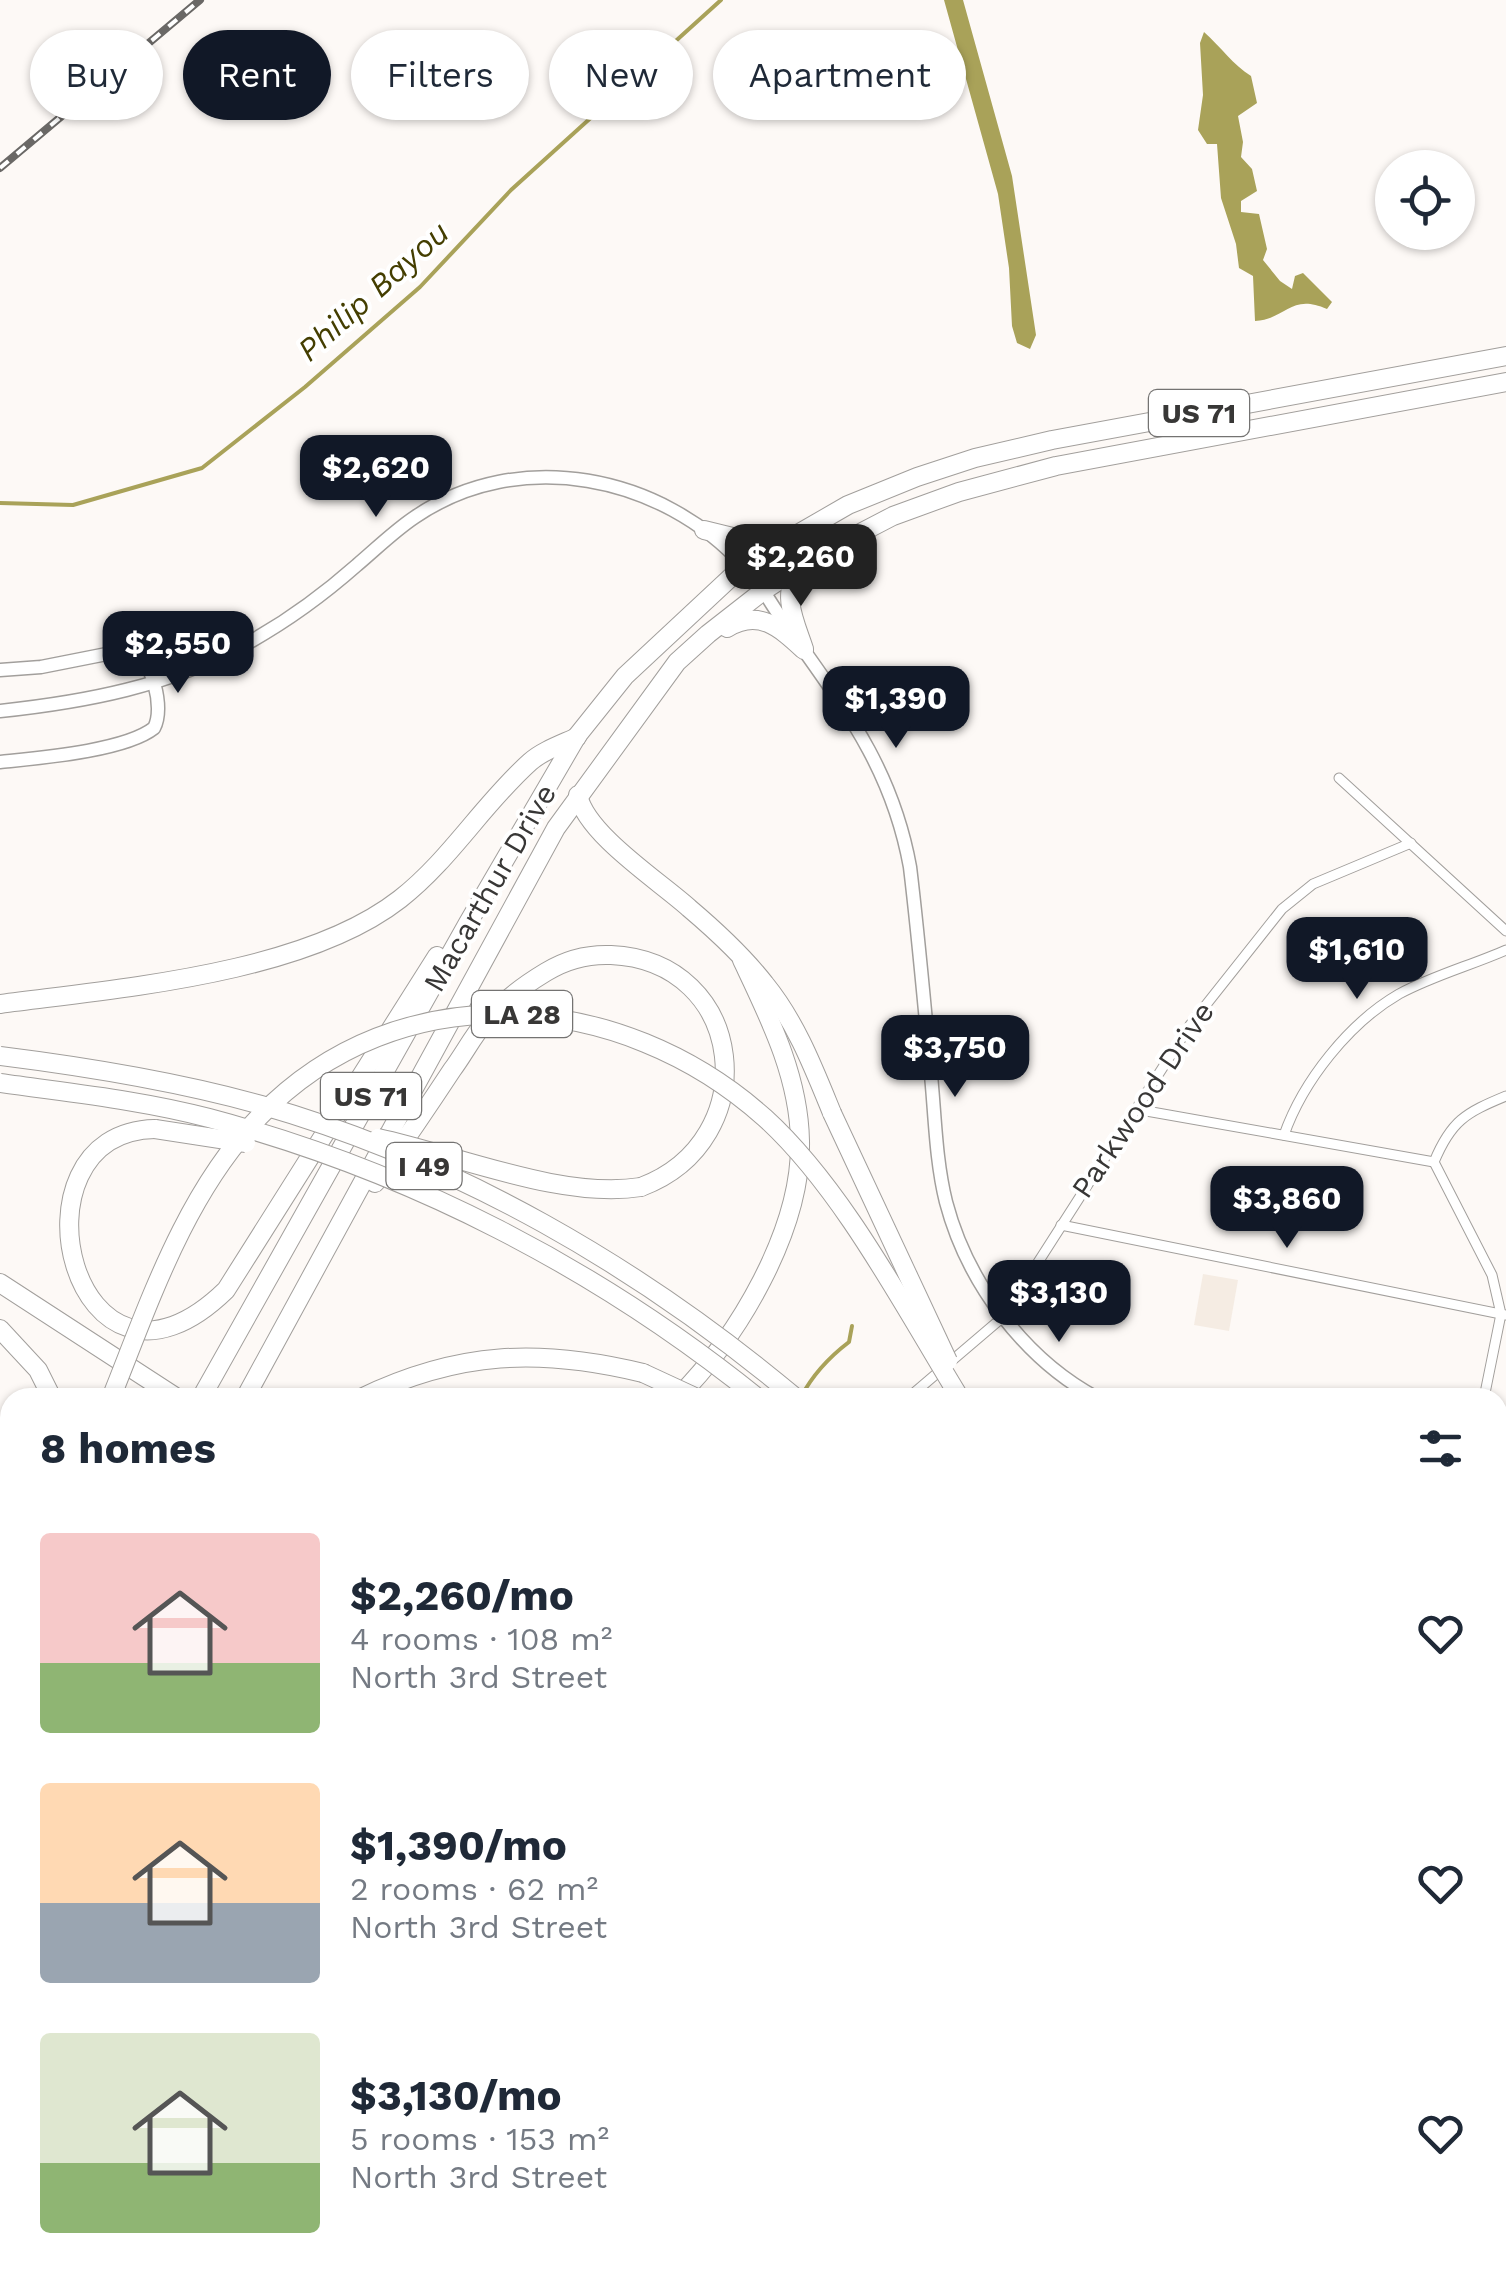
<!DOCTYPE html>
<html lang="en">
<head>
<meta charset="utf-8">
<style>
	:root { --surface:#fff; --page:#f6f6f7; --text:#1f2937; --muted:#747a83; --accent:#111827 }
	body { margin:0; font-family:"Work Sans",sans-serif; background:var(--page); color:var(--text); height:100vh; display:flex; flex-direction:column; font-size:38px; white-space:nowrap }
	* { box-sizing:border-box; margin:0 }
	p { font-size:32px; color:var(--muted) }
	.icon { flex:none; width:55px; height:55px; fill:none; stroke:currentColor; stroke-width:2; stroke-linecap:round; stroke-linejoin:round }
	.map { position:relative; flex:1; overflow:hidden }
	.sheet { position:absolute; left:0px; top:1388px; width:1508px; height:892px; display:flex; flex-direction:column; background:var(--surface); border-radius:30px 30px 0 0; box-shadow:0 2px 8px #0004 }
	.sheet>* { flex:none }
	.guide { position:absolute; left:30px; top:30px; width:1000px; height:90px; display:flex; gap:20px }
	.fabs { position:absolute; left:1375px; top:150px; display:grid; gap:20px }
	.fabs a { display:grid; place-items:center; width:100px; height:100px; border-radius:50%; background:var(--surface); box-shadow:0 2px 8px #0004; font-size:50px }
	.price { position:absolute; translate:-50% -85px; padding:0 22px; border-radius:20px; background:var(--accent); color:#fff; font-size:32px; line-height:65px; filter:drop-shadow(0 2px 5px #0008) }
	.price::after { content:''; position:absolute; left:50%; top:60px; width:30px; height:22px; margin-left:-15px; background:inherit; clip-path:polygon(0 0,100% 0,50% 100%) }
	.price.current { background:#222; color:#fff }
	ul { padding:0; list-style:none }
	li { display:flex; align-items:center; gap:30px; height:250px; padding:0 40px }
	li span { display:grid; place-items:center; flex:none; width:280px; height:200px; border-radius:10px; color:#555 }
	li>.icon { margin-inline-start:auto }
	span .icon { width:120px; height:120px; fill:#fffc; stroke-width:1 }
	li b { font-size:42px }
	h2 { display:flex; justify-content:space-between; align-items:center; height:120px; padding:0 40px; font-size:42px }
	.pill { padding:0 35px; border-radius:45px; background:var(--surface); box-shadow:0 2px 8px #0004; font-size:35px; line-height:90px }
	.pill.current { background:var(--accent); color:#fff }
	.map>svg:first-child { display:block }
	.built { fill:#f5ece3 }
	.water { fill:#a9a259 }
	.lines { fill:none; stroke-linecap:round; stroke-linejoin:round }
	.stream { stroke:#a9a259; stroke-width:4 }
	.street-casing { stroke:#a29f9c; stroke-width:11 }
	.secondary-casing { stroke:#a29f9c; stroke-width:15 }
	.highway-casing { stroke:#a29f9c; stroke-width:20 }
	.street { stroke:#fff; stroke-width:9 }
	.secondary { stroke:#fff; stroke-width:12 }
	.highway { stroke:#fff; stroke-width:18 }
	.rail-casing { stroke:#6a6866; stroke-width:8 }
	.rail { stroke:#fff; stroke-width:4; stroke-dasharray:11; stroke-linecap:butt }
	.highway-bridge-casing { stroke:#a29f9c; stroke-width:20; stroke-linecap:butt }
	.highway-bridge { stroke:#fff; stroke-width:18 }
	.labels { text-anchor:middle; stroke-width:8; stroke-linejoin:round; paint-order:stroke }
	.shield { fill:#fff; stroke:#747372; stroke-width:2.5 }
	.shield-label { font-size:28px; font-weight:bold; fill:#383736 }
	.street-label { font-size:30px; fill:#383736; stroke:#fff }
	.water-label { font-size:32px; font-style:italic; fill:#443e01; stroke:#fff }
</style>
</head>
<body>
<div class="map">
<svg width="1506" height="2279" viewBox="0 0 1506 2279">
	<rect width="100%" height="100%" fill="#fdf9f6"/>
	<!-- built -->
	<path class="built" d="M 1203,1274 L 1238,1280 L 1229,1331 L 1194,1325 Z"/>
	<!-- water -->
	<g class="water">
		<path d="M 944,0 L 963,0 L 1012,176 L 1036,335 L 1030,349 L 1017,343 L 1012,326 L 1009,268 L 998,194 Z"/>
		<path d="M 1204,32 C 1221,47 1233,65 1251,76 L 1257,103 L 1238,116 L 1243,142 L 1241,157 L 1252,169 L 1257,191 L 1241,201 L 1241,212 L 1259,214 L 1267,249 L 1263,260 L 1280,281 L 1292,289 L 1295,276 L 1303,273 L 1332,302 L 1327,309 C 1290,293 1287,319 1255,321 L 1253,276 L 1239,268 L 1236,244 L 1221,198 L 1217,144 L 1207,144 L 1198,130 L 1203,95 L 1200,43 Z"/>
	</g>
	<g class="lines">
		<!-- stream -->
		<g class="stream">
			<path d="M 0,503 L 73,505 L 202,468 L 305,387 L 420,287 L 511,190 L 721,0"/>
			<path d="M 801,1397 C 813,1374 828,1358 849,1342 L 852,1326"/>
		</g>
		<defs>
			<g id="street">
				<path d="M 1339,778 L 1506,931"/>
				<path d="M 1135,1109 L 1434,1162"/>
				<path d="M 1284,1135 C 1303,1081 1349,1023 1399,994 C 1432,976 1472,965 1506,950"/>
				<path d="M 1434,1162 L 1492,1275 L 1501,1314 L 1484,1398"/>
				<path d="M 1434,1162 C 1451,1121 1465,1113 1506,1096"/>
				<path d="M 1061,1225 L 1506,1315"/>
				<path d="M 908,1398 L 1003,1317 L 1190,1025 L 1282,909 L 1313,884 L 1411,843"/>
				<path d="M 0,1860 L 10,1865"/>
				<path d="M 0,2265 L 26,2279"/>
				<path d="M 290,2279 L 295,2270"/>
			</g>
			<g id="secondary">
				<path d="M 0,670 L 41,667 L 132,649 C 152,660 165,708 154,728 C 125,751 38,758 0,762"/>
				<path d="M 0,711 C 85,702 170,686 246,644 C 286,622 323,595 357,565 C 376,549 394,531 415,517 C 519,446 662,475 744,566 C 758,580 768,599 779,615 C 838,700 891,762 910,867 C 918,933 924,999 930,1065 C 935,1110 935,1158 946,1202 C 967,1282 1024,1359 1097,1398"/>
				<path d="M 1498,1501 L 1506,1504"/>
				<path d="M 0,2065 L 10,2070"/>
				<path d="M 387,2270 L 403,2279"/>
			</g>
			<g id="highway">
				<path d="M 704,530 L 753,542 L 779,534"/>
				<path d="M 799,570 C 780,594 796,624 804,649"/>
				<path d="M 727,628 C 759,608 780,628 804,650"/>
				<path d="M 578,795 C 586,834 659,881 689,908 C 715,930 744,957 765,984 C 796,1022 814,1069 832,1113"/>
				<path d="M 0,1004 C 120,988 304,974 400,899 C 450,860 483,804 530,762 C 542,751 562,744 577,737"/>
				<path d="M 155,1129 C 0,1132 74,1438 226,1290 L 437,956"/>
				<path d="M 375,1183 C 401,1146 427,1108 452,1070 C 464,1054 474,1034 487,1020 C 502,1002 526,984 546,972 C 567,959 587,954 611,955 C 747,961 766,1140 641,1187"/>
				<path d="M 0,1283 L 177,1398"/>
				<path d="M 0,1329 L 38,1370 L 52,1398"/>
				<path d="M 201,1398 L 468,923 L 577,736 L 625,676 L 744,565 L 848,505 L 917,477 L 975,458 L 1052,440 L 1506,356"/>
				<path d="M 245,1398 L 556,828 L 677,662 L 708,634 L 763,591 L 820,554 L 893,516 L 959,492 L 1056,466 L 1506,382"/>
				<path d="M 361,1398 C 458,1351 540,1348 643,1373"/>
				<path d="M 677,1398 C 738,1337 802,1230 800,1141 C 799,1076 769,1017 742,960"/>
				<path d="M 0,1662 L 10,1637"/>
				<path d="M 0,1755 L 10,1737"/>
				<path d="M 0,1839 L 10,1821"/>
				<path d="M 0,1895 L 10,1878"/>
				<path d="M 1498,2150 L 1506,2159"/>
				<path d="M 1498,2195 L 1506,2205"/>
			</g>
		</defs>
		<!-- street casing -->
		<use href="#street" class="street-casing"/>
		<!-- secondary casing -->
		<use href="#secondary" class="secondary-casing"/>
		<!-- highway casing -->
		<use href="#highway" class="highway-casing"/>
		<!-- street -->
		<use href="#street" class="street"/>
		<!-- secondary -->
		<use href="#secondary" class="secondary"/>
		<!-- highway -->
		<use href="#highway" class="highway"/>
		<defs>
			<g id="rail">
				<path d="M 0,168 L 200,0"/>
				<path d="M 0,1786 L 10,1792"/>
				<path d="M 0,1808 L 10,1813"/>
				<path d="M 1021,2270 L 1038,2279"/>
			</g>
		</defs>
		<!-- rail casing -->
		<use href="#rail" class="rail-casing"/>
		<!-- rail -->
		<use href="#rail" class="rail"/>
		<defs>
			<g id="highway-bridge">
				<path d="M 0,1056 C 88,1067 175,1081 261,1105 C 457,1161 640,1267 796,1398"/>
				<path d="M 0,1083 C 70,1093 141,1100 209,1118 C 409,1171 597,1268 758,1398"/>
				<path d="M 832,1113 L 948,1361"/>
				<path d="M 155,1129 L 246,1143"/>
				<path d="M 378,1138 C 457,1155 563,1200 641,1187"/>
				<path d="M 643,1373 L 697,1398"/>
				<path d="M 111,1398 C 150,1301 185,1194 259,1117 C 399,971 621,989 765,1118 C 843,1189 904,1307 960,1398"/>
			</g>
		</defs>
		<!-- highway-bridge casing -->
		<use href="#highway-bridge" class="highway-bridge-casing"/>
		<!-- highway-bridge -->
		<use href="#highway-bridge" class="highway-bridge"/>
	</g>
	<g class="labels">
		<!-- shield labels -->
		<g class="shield">
			<rect x="1149" y="390" width="100" height="46" rx="8"/>
			<rect x="472" y="991" width="100" height="46" rx="8"/>
			<rect x="321" y="1073" width="100" height="46" rx="8"/>
			<rect x="386.5" y="1143" width="75" height="46" rx="8"/>
		</g>
		<g class="shield-label">
			<text x="1199" y="423">US 71</text>
			<text x="522" y="1024">LA 28</text>
			<text x="371" y="1106">US 71</text>
			<text x="424" y="1176">I 49</text>
		</g>
		<!-- street labels -->
		<g class="street-label">
			<text transform="translate(490 888) rotate(-60)" y="10">Macarthur Drive</text>
			<text transform="translate(1143 1100) rotate(-56)" y="10">Parkwood Drive</text>
		</g>
		<!-- water labels -->
		<g class="water-label">
			<text transform="translate(373 291) rotate(-42)" y="11">Philip Bayou</text>
		</g>
	</g>
</svg>
<div class="fabs">
<a><svg class="icon" aria-label="locate" viewBox="0 0 24 24"><circle cx="12" cy="12" r="6"/><path d="M12 2v4M12 18v4M2 12h4M18 12h4"/></svg></a>
</div>
<b class="price" style="left:376px;top:520px">$2,620</b>
<b class="price current" style="left:801px;top:609px">$2,260</b>
<b class="price" style="left:178px;top:696px">$2,550</b>
<b class="price" style="left:896px;top:751px">$1,390</b>
<b class="price" style="left:1357px;top:1002px">$1,610</b>
<b class="price" style="left:955px;top:1100px">$3,750</b>
<b class="price" style="left:1287px;top:1251px">$3,860</b>
<b class="price" style="left:1059px;top:1345px">$3,130</b>
<div class="guide">
<a class="pill">Buy</a>
<a class="pill current">Rent</a>
<a class="pill">Filters</a>
<a class="pill">New</a>
<a class="pill">Apartment</a>
</div>
<section class="sheet">
<h2>8 homes<svg class="icon" aria-label="filters" viewBox="0 0 24 24"><path d="M4 7h16M4 17h16"/><circle cx="9" cy="7" r="2"/><circle cx="15" cy="17" r="2"/></svg></h2>
<ul>
<li><span style="background:linear-gradient(#f6c9c9 65%,#8fb573 0)"><svg class="icon" aria-label="home" viewBox="0 0 24 24"><path d="M3 11l9-7 9 7M6 9v11h12V9"/></svg></span><div><b>$2,260/mo</b><p>4 rooms · 108 m²</p><p>North 3rd Street</p></div><svg class="icon" aria-label="heart" viewBox="0 0 24 24"><path d="M12 20l-8-8c-3-5 5-10 8-4 3-6 11-1 8 4z"/></svg></li>
<li><span style="background:linear-gradient(#ffd9b3 60%,#9aa5b1 0)"><svg class="icon" aria-label="home" viewBox="0 0 24 24"><path d="M3 11l9-7 9 7M6 9v11h12V9"/></svg></span><div><b>$1,390/mo</b><p>2 rooms · 62 m²</p><p>North 3rd Street</p></div><svg class="icon" aria-label="heart" viewBox="0 0 24 24"><path d="M12 20l-8-8c-3-5 5-10 8-4 3-6 11-1 8 4z"/></svg></li>
<li><span style="background:linear-gradient(#dfe7d0 65%,#8fb573 0)"><svg class="icon" aria-label="home" viewBox="0 0 24 24"><path d="M3 11l9-7 9 7M6 9v11h12V9"/></svg></span><div><b>$3,130/mo</b><p>5 rooms · 153 m²</p><p>North 3rd Street</p></div><svg class="icon" aria-label="heart" viewBox="0 0 24 24"><path d="M12 20l-8-8c-3-5 5-10 8-4 3-6 11-1 8 4z"/></svg></li>
</ul>
</section>
</div>
</body>
</html>
